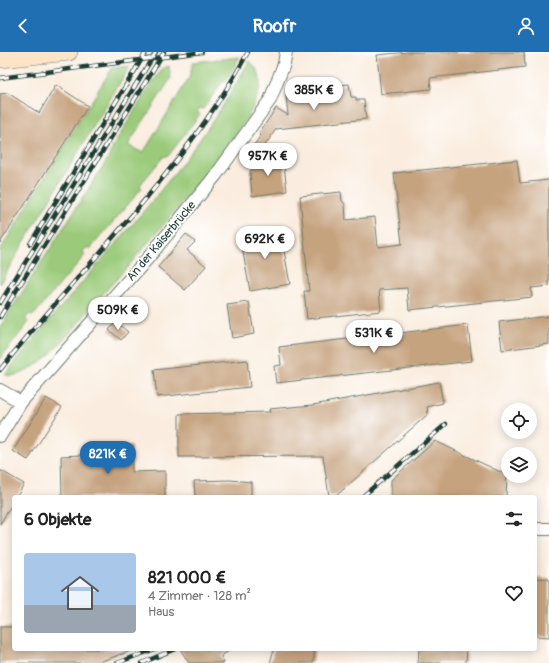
<!DOCTYPE html>
<html lang="de">
<head>
<meta charset="utf-8">
<style>
	:root { --surface:#fff; --page:#f6f6f6; --text:#222; --muted:#767676; --accent:#1f6fb2 }
	body { margin:0; font-family:Pangolin,sans-serif; background:var(--page); color:var(--text); height:100vh; display:flex; flex-direction:column; font-size:15px; white-space:nowrap }
	* { box-sizing:border-box; margin:0 }
	p { font-size:13px; color:var(--muted) }
	.icon { flex:none; width:22px; height:22px; fill:none; stroke:currentColor; stroke-width:2; stroke-linecap:round; stroke-linejoin:round }
	.map { position:relative; flex:1; overflow:hidden }
	.side { position:absolute; left:12px; top:443px; width:525px; height:156px; display:flex; flex-direction:column; background:var(--surface); border-radius:4px; box-shadow:0 2px 10px #0003 }
	.side>* { flex:none }
	.buttons { position:absolute; left:501px; top:351px; display:grid; gap:8px }
	.buttons a { display:grid; place-items:center; width:36px; height:36px; border-radius:50%; background:var(--surface); box-shadow:0 2px 10px #0003; font-size:20px }
	.price { position:absolute; translate:-50% -34px; padding:0 9px; border-radius:14px; background:#fff; color:#222; font-size:13px; line-height:26px; filter:drop-shadow(0 1px 2px #0008) }
	.price::after { content:''; position:absolute; left:50%; top:24px; width:12px; height:9px; margin-left:-6px; background:inherit; clip-path:polygon(0 0,100% 0,50% 100%) }
	.price.current { background:var(--accent); color:#fff }
	ul { padding:0; list-style:none }
	li { display:flex; align-items:center; gap:12px; height:100px; padding:0 12px }
	li span { display:grid; place-items:center; flex:none; width:112px; height:80px; border-radius:4px; color:#555 }
	li>.icon { margin-inline-start:auto }
	span .icon { width:48px; height:48px; fill:#fffc; stroke-width:1 }
	li b { font-size:17px }
	h2 { display:flex; justify-content:space-between; align-items:center; height:48px; padding:0 12px; font-size:17px }
	header { display:flex; justify-content:space-between; align-items:center; height:52px; padding:0 12px; background:var(--accent); color:#fff; font-size:18px; font-weight:700 }
	.map>svg:first-child { display:block }
	.green { fill:#9bcb7a; stroke:#5d8457 }
	.building { fill:#c6a37f }
	.lines { fill:none; stroke-linecap:round; stroke-linejoin:round }
	.street-casing { stroke:#6c7b70; stroke-width:14 }
	.secondary-casing { stroke:#6c7b70; stroke-width:18 }
	.street { stroke:#fff; stroke-width:12 }
	.secondary { stroke:#ffe4c6; stroke-width:17 }
	.rail-casing { stroke:#1f3d34; stroke-width:4.5 }
	.rail { stroke:#fff; stroke-width:3; stroke-dasharray:9; stroke-linecap:butt }
	.labels { text-anchor:middle; stroke-width:3.5; stroke-linejoin:round; paint-order:stroke }
	.street-label { font-size:12px; fill:#1f3d34; stroke:#fff }
</style>
</head>
<body>
<header><svg class="icon" aria-label="back" viewBox="0 0 24 24"><path d="M15 5l-7 7 7 7"/></svg>Roofr<svg class="icon" aria-label="person" viewBox="0 0 24 24"><circle cx="12" cy="8" r="4"/><path d="M4 21q1-7 8-7t8 7"/></svg></header>
<div class="map">
<svg width="549" height="611" viewBox="0 0 549 611">
	<rect width="100%" height="100%" fill="#fff"/>
	<filter id="ink" filterUnits="userSpaceOnUse"><feTurbulence type="fractalNoise" baseFrequency=".025" numOctaves="2"/><feDisplacementMap in="SourceGraphic" scale="8" xChannelSelector="R" yChannelSelector="G"/><feConvolveMatrix kernelMatrix="1 2 1 2 8 2 1 2 1" color-interpolation-filters="sRGB"/></filter>
	<filter id="wash" filterUnits="userSpaceOnUse"><feTurbulence type="fractalNoise" baseFrequency=".012" numOctaves="4" result="noise"/><feDisplacementMap in="SourceGraphic" scale="16" xChannelSelector="R" yChannelSelector="G"/><feGaussianBlur stdDeviation="0.9" result="paint"/><feColorMatrix in="noise" values="0 0 0 0 0 0 0 0 0 0 0 0 0 0 0 0 0 1.4 0 .05"/><feComposite in="paint" operator="in"/></filter>
	<g filter="url(#wash)">
		<rect width="100%" height="100%" fill="#faeddf"/>
		<!-- green -->
		<g class="green">
			<path d="M 240,5 L 225,30 L 223,29 L 203,57 L 200,56 L 197,60 L 200,62 L 169,103 L 163,105 L 140,133 L 142,136 L 90,197 L 87,195 L 82,201 L 85,203 L 33,264 L 30,262 L 25,267 L 29,270 L 0,307 L 0,275 L 110,103 L 113,94 L 148,37 L 163,16 L 169,14 L 171,26 L 128,93 L 143,101 L 189,26 L 193,10 Z"/>
			<path d="M 249,9 C 259,16 262,27 259,39 C 251,69 217,108 197,132 C 164,173 130,213 94,252 C 76,273 57,300 33,315 C 25,321 14,325 5,323 C 85,219 187,126 249,9 Z"/>
			<path d="M 130,14 L 17,202 L 0,232 L 0,198 L 112,16 Z"/>
		</g>
		<g id="blocks">
			<!-- building -->
			<g class="building">
				<path d="M 408,0 L 524,0 L 525,15 L 430,26 L 431,37 L 381,42 L 377,3 Z"/>
				<path d="M 349,32 L 351,45 L 356,45 L 356,48 L 364,48 L 366,67 L 276,77 L 260,101 L 252,96 L 261,83 L 259,81 L 276,56 L 288,63 L 286,44 L 308,42 L 307,37 Z"/>
				<path d="M 56,33 L 88,54 L 0,191 L 0,42 L 8,41 L 39,61 Z"/>
				<path d="M 283,104 L 287,139 L 252,144 L 250,120 L 258,108 Z"/>
				<path d="M 517,108 L 520,131 L 549,128 L 549,234 L 531,236 L 532,245 L 409,258 L 407,236 L 379,238 L 381,259 L 307,267 L 304,239 L 309,239 L 300,144 L 341,140 L 342,149 L 345,152 L 346,168 L 375,165 L 378,195 L 402,192 L 394,121 Z"/>
				<path d="M 280,176 L 290,232 L 250,239 L 240,184 Z"/>
				<path d="M 186,182 L 195,190 L 187,198 L 206,214 L 185,238 L 158,215 Z"/>
				<path d="M 249,250 L 254,282 L 232,286 L 227,253 Z"/>
				<path d="M 549,264 L 549,292 L 502,298 L 499,270 Z"/>
				<path d="M 116,270 L 128,280 L 121,288 L 109,278 Z"/>
				<path d="M 468,273 L 472,309 L 276,331 L 274,314 L 281,313 L 279,295 Z"/>
				<path d="M 247,308 L 250,335 L 157,345 L 154,318 Z"/>
				<path d="M 439,330 L 443,351 L 427,355 L 428,362 L 337,443 L 329,444 L 323,404 L 179,405 L 179,362 L 270,360 L 269,357 L 313,353 Z"/>
				<path d="M 46,346 L 62,355 L 28,408 L 13,399 Z"/>
				<path d="M 435,389 L 507,423 L 506,445 L 391,445 L 391,428 Z"/>
				<path d="M 132,394 L 132,420 L 165,419 L 165,445 L 62,445 L 61,404 L 82,403 L 82,395 Z"/>
				<path d="M 0,418 L 24,432 L 16,445 L 14,445 L 14,449 L 0,472 Z"/>
				<path d="M 230,428 L 251,430 L 251,445 L 195,445 L 194,429 Z"/>
				<path d="M 535,526 L 549,527 L 549,585 L 535,584 Z"/>
				<path d="M 0,575 L 14,575 L 14,597 L 136,597 L 96,611 L 0,611 Z"/>
				<path d="M 180,597 L 232,597 L 221,604 L 224,611 L 189,611 Z"/>
				<path d="M 274,597 L 315,597 L 313,611 L 270,611 Z"/>
				<path d="M 419,597 L 467,597 L 466,611 L 418,611 Z"/>
			</g>
		</g>
	</g>
	<g filter="url(#ink)">
		<use href="#blocks" fill-opacity="0" stroke="#6c7b70" stroke-width="1"/>
		<g class="lines">
			<defs>
				<g id="street">
					<path d="M 0,338 L 21,350"/>
					<path d="M 0,384 L 21,350 L 148,206 L 216,123 L 270,48 L 284,12 L 286,0"/>
					<path d="M 535,477 L 549,477"/>
				</g>
				<path id="secondary" d="M 0,7 L 69,0"/>
			</defs>
			<!-- street casing -->
			<use href="#street" class="street-casing"/>
			<!-- secondary casing -->
			<use href="#secondary" class="secondary-casing"/>
			<!-- street -->
			<use href="#street" class="street"/>
			<!-- secondary -->
			<use href="#secondary" class="secondary"/>
			<defs>
				<g id="rail">
					<path d="M 0,26 L 202,0"/>
					<path d="M 30,192 L 146,0"/>
					<path d="M 0,251 L 156,0"/>
					<path d="M 0,265 L 164,0"/>
					<path d="M 0,318 C 82,215 186,116 248,0"/>
					<path d="M 362,445 L 446,372"/>
					<path d="M 117,611 L 155,597"/>
					<path d="M 142,611 L 175,597"/>
				</g>
			</defs>
			<!-- rail casing -->
			<use href="#rail" class="rail-casing"/>
			<!-- rail -->
			<use href="#rail" class="rail"/>
		</g>
	</g>
	<g class="labels">
		<!-- street labels -->
		<g class="street-label">
			<text transform="translate(161 189) rotate(-50)" y="4">An der Kaiserbrücke</text>
		</g>
	</g>
</svg>
<div class="buttons">
<a><svg class="icon" aria-label="locate" viewBox="0 0 24 24"><circle cx="12" cy="12" r="6"/><path d="M12 2v4M12 18v4M2 12h4M18 12h4"/></svg></a>
<a><svg class="icon" aria-label="layers" viewBox="0 0 24 24"><path d="M12 4l9 5-9 5-9-5zM3 14l9 5 9-5"/></svg></a>
</div>
<b class="price" style="left:314px;top:59px">385K €</b>
<b class="price" style="left:268px;top:125px">957K €</b>
<b class="price" style="left:265px;top:208px">692K €</b>
<b class="price" style="left:118px;top:279px">509K €</b>
<b class="price" style="left:374px;top:302px">531K €</b>
<b class="price current" style="left:108px;top:423px">821K €</b>
<section class="side">
<h2>6 Objekte<svg class="icon" aria-label="filters" viewBox="0 0 24 24"><path d="M4 7h16M4 17h16"/><circle cx="9" cy="7" r="2"/><circle cx="15" cy="17" r="2"/></svg></h2>
<ul>
<li><span style="background:linear-gradient(#a9c7e8 65%,#9aa5b1 0)"><svg class="icon" aria-label="home" viewBox="0 0 24 24"><path d="M3 11l9-7 9 7M6 9v11h12V9"/></svg></span><div><b>821 000 €</b><p>4 Zimmer · 128 m²</p><p>Haus</p></div><svg class="icon" aria-label="heart" viewBox="0 0 24 24"><path d="M12 20l-8-8c-3-5 5-10 8-4 3-6 11-1 8 4z"/></svg></li>
</ul>
</section>
</div>
</body>
</html>
